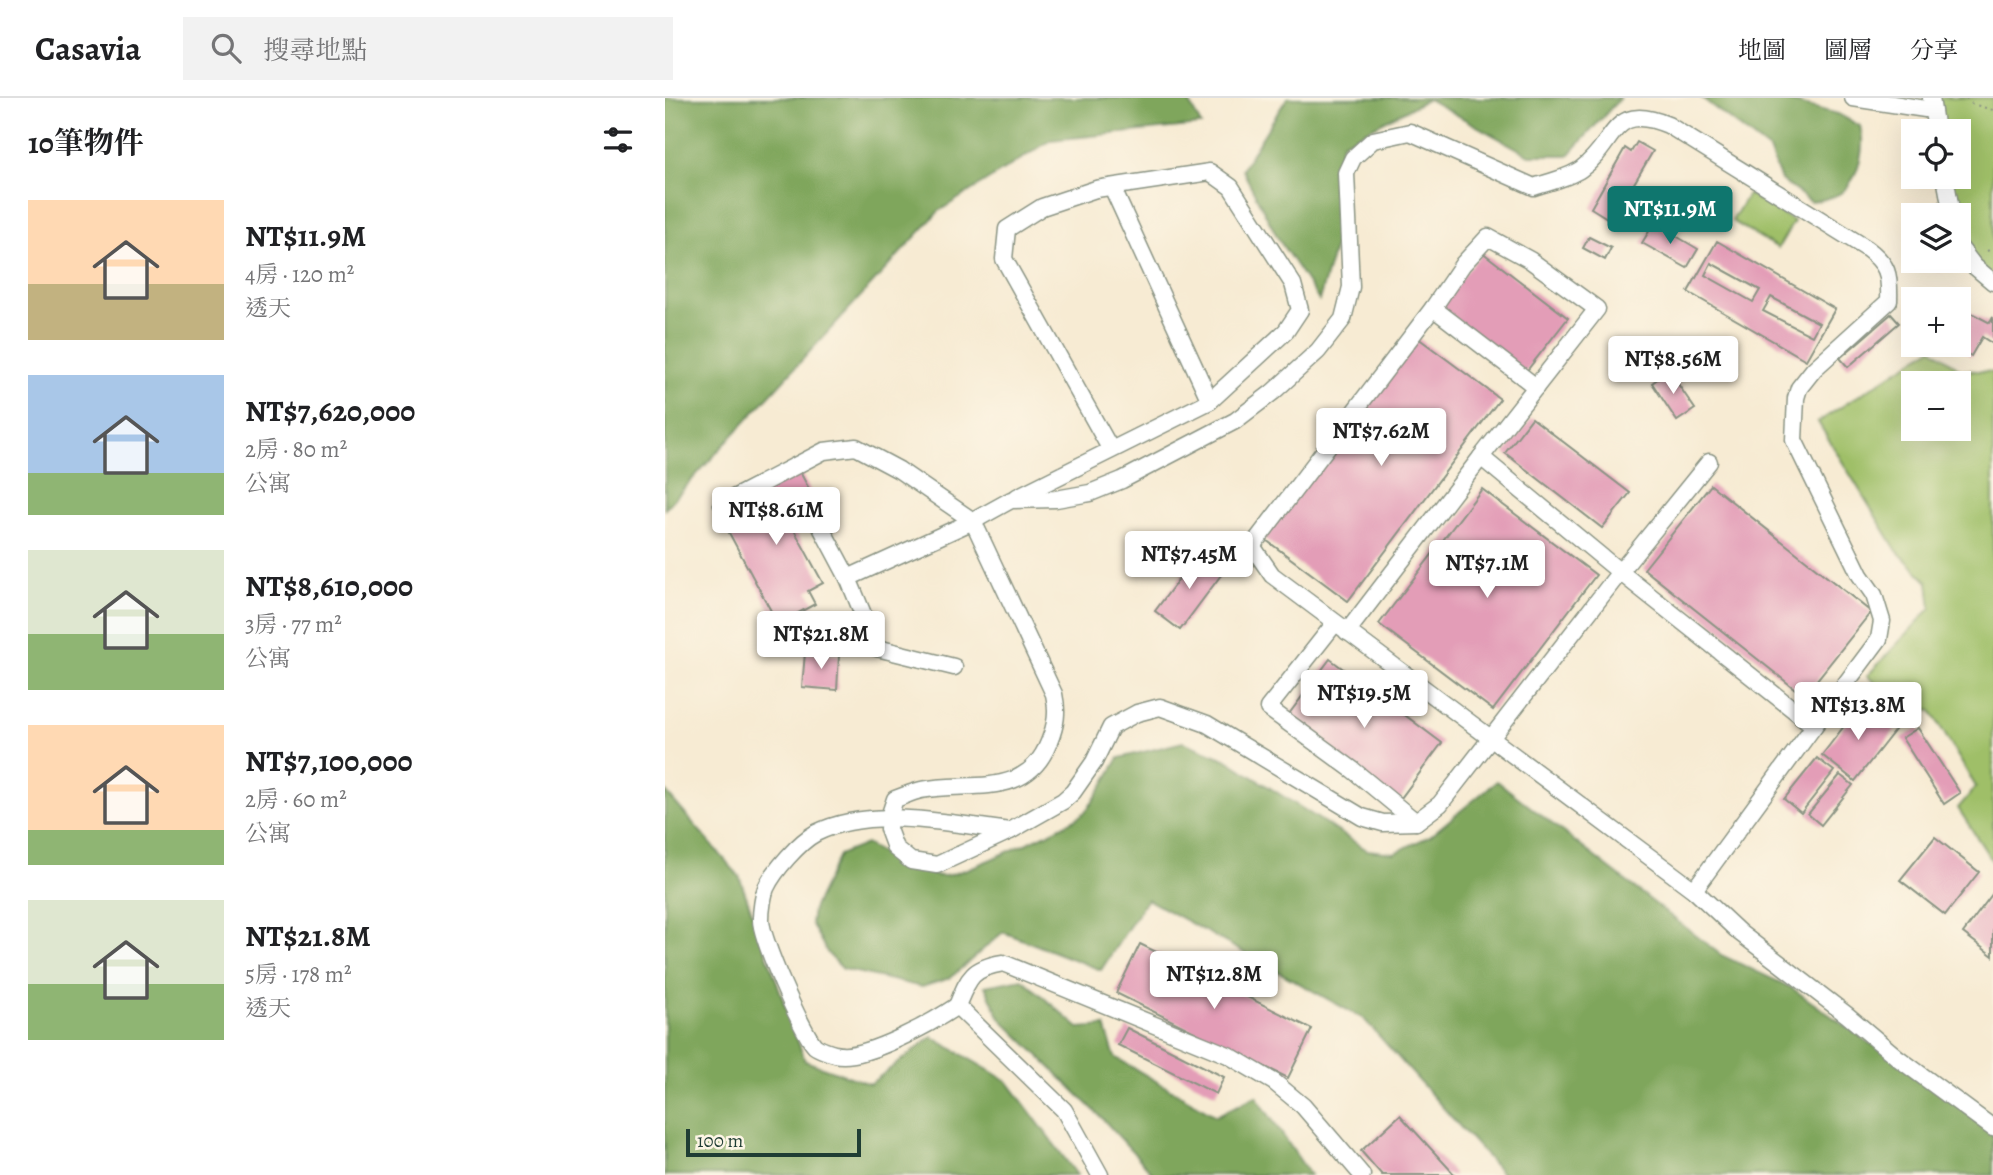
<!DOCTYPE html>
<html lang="zh-TW">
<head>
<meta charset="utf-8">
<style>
	:root { --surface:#fff; --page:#f2f2f2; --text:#202124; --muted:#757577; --line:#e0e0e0; --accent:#0f766e }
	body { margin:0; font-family:Alegreya,"Noto Serif TC",serif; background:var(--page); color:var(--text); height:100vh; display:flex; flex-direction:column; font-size:26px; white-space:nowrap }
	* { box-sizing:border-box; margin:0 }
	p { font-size:23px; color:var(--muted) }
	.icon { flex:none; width:38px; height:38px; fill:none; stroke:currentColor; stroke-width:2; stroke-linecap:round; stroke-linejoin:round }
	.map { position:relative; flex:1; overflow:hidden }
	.details { display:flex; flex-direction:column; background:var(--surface); width:665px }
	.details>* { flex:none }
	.fabs { position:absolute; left:1236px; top:21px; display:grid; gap:14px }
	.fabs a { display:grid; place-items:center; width:70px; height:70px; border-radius:0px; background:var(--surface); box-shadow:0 7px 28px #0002; font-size:35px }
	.scale { position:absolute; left:21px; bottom:18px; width:175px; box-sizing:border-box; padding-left:7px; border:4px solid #1f3d34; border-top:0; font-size:19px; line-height:24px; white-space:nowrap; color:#1f3d34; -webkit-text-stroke:5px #fcf5e5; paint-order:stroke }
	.price { position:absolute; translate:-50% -60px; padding:0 16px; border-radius:7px; background:#fff; color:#222; font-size:23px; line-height:46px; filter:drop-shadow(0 2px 4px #0008) }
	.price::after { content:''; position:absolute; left:50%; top:42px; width:21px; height:16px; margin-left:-10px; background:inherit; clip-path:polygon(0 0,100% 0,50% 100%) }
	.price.current { background:var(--accent); color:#fff }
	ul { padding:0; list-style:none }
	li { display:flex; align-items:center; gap:21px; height:175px; padding:0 28px }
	li span { display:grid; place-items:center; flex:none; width:196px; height:140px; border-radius:0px; color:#555 }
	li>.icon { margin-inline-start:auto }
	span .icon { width:84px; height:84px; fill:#fffc; stroke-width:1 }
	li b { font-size:30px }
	h2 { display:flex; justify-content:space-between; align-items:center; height:84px; padding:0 28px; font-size:30px }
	header { display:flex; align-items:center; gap:42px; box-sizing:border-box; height:98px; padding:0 35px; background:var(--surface); border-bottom:2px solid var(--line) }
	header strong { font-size:33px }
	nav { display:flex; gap:38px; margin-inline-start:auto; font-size:24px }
	.search { width:490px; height:63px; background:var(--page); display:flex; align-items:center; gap:18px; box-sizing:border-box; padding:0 24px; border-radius:0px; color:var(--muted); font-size:26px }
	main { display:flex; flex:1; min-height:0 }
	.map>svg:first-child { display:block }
	.green { fill:#9fbf68; stroke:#5f7e4e; stroke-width:2; fill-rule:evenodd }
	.forest { fill:#7fa65c; stroke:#4f7248; stroke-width:2 }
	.building { fill:#e39db7; fill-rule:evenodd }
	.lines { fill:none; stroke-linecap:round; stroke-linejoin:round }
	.minor-casing { stroke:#8b9484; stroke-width:19 }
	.path { stroke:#8b9484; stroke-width:2; stroke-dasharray:2 5; stroke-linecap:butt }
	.minor { stroke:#fff; stroke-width:16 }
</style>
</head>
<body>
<header>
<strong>Casavia</strong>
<div class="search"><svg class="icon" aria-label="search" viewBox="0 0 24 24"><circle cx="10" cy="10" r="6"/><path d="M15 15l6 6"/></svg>搜尋地點</div>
<nav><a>地圖</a><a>圖層</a><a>分享</a></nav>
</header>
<main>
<section class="details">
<h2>10筆物件<svg class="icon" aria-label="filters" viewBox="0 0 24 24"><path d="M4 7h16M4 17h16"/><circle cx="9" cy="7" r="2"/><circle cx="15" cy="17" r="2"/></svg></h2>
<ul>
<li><span style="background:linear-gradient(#ffd9b3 60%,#c2b280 0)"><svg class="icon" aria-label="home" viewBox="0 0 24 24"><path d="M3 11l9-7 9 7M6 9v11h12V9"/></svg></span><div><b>NT$11.9M</b><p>4房 · 120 m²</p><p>透天</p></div></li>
<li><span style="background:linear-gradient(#a9c7e8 70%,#8fb573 0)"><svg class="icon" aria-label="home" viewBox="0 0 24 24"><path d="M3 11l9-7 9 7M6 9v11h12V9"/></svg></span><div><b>NT$7,620,000</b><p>2房 · 80 m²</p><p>公寓</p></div></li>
<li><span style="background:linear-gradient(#dfe7d0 60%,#8fb573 0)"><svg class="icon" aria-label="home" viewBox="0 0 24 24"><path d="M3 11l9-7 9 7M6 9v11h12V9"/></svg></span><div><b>NT$8,610,000</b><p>3房 · 77 m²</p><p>公寓</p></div></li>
<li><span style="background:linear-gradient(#ffd9b3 75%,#8fb573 0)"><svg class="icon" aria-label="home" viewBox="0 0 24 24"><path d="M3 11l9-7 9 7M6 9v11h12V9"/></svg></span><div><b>NT$7,100,000</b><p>2房 · 60 m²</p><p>公寓</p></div></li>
<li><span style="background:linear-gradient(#dfe7d0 60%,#8fb573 0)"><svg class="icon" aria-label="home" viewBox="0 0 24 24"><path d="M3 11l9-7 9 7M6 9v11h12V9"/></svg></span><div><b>NT$21.8M</b><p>5房 · 178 m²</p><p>透天</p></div></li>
</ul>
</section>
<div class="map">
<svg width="1328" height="1077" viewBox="0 0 1328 1077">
	<rect width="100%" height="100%" fill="#fcf5e5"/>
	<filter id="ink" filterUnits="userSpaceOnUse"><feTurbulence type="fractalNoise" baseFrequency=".0143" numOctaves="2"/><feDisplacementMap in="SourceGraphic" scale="14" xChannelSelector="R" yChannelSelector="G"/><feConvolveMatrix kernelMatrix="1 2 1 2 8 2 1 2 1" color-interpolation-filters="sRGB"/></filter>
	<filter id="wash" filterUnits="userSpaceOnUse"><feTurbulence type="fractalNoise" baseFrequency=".00686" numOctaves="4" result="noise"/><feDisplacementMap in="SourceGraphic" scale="28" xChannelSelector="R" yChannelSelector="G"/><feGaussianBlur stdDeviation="1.57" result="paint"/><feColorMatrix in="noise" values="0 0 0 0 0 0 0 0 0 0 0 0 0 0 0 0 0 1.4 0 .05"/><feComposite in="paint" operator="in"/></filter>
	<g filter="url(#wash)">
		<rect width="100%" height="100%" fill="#f7ebd3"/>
		<!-- green -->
		<g class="green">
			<path d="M 1270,0 L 1328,0 L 1328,181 L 1298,149 L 1284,79 L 1293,79 L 1293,33 L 1276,33 Z"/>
			<path d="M 1083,96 L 1129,123 L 1113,150 L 1067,123 Z"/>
			<path d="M 1267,250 L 1296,272 L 1328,274 L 1328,764 L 1293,710 L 1311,689 L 1265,611 L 1247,616 L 1202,578 L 1266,510 L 1263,484 L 1232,453 L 1153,324 ZM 1248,285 L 1293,285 L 1293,331 L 1248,331 Z"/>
		</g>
		<!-- forest -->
		<g class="forest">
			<path d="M 0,0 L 522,0 L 536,27 L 386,42 L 274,113 L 0,411 Z"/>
			<path d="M 622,0 L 955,0 L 904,57 L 864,57 L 763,1 L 677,45 L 670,79 L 670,148 L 654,202 L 614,142 L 577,71 Z"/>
			<path d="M 1037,0 L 1111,0 L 1173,16 L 1195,28 C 1201,48 1194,80 1177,94 C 1170,100 1155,102 1146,104 L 1116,82 L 1104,52 Z"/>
			<path d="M 518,644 L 560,661 L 702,752 L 729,755 L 765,738 L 832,683 L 1056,857 L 1127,890 L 1200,942 L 1328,1020 L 1328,1077 L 838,1077 L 699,921 L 482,801 L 436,872 L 338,834 L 285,880 L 257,889 L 178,871 L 163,856 L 146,825 L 148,811 L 174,757 L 201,746 C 214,754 265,780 279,778 C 297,776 409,726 420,714 C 433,698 443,678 454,660 Z"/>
			<path d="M 0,693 L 74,778 L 140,963 L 205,986 L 267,939 L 342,983 L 412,1077 L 0,1077 Z"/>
			<path d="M 357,881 L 414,930 L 440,928 L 450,959 L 551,1018 L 591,998 L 645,1077 L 489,1077 L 437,1020 L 335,920 L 320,888 Z"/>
		</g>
		<g id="blocks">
			<!-- building -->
			<g class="building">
				<path d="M 972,44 L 988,53 L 947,123 L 926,110 L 960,50 L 966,54 Z"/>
				<path d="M 989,125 L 1033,151 L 1022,170 L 977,145 Z"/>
				<path d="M 924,139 L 946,150 L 940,162 L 918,150 Z"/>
				<path d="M 1052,143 L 1170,211 L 1141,262 L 1023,194 ZM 1046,165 L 1095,192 L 1088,204 L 1040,177 ZM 1106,199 L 1154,225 L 1147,238 L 1098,213 Z"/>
				<path d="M 817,154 L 903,220 L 860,275 L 774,209 Z"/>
				<path d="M 1256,163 L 1286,163 L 1288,167 L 1274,174 Z"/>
				<path d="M 1293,208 L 1325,225 L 1328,219 L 1328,246 L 1317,239 L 1306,258 L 1287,247 L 1293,247 Z"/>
				<path d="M 1226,216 L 1234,225 L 1183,269 L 1175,260 Z"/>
				<path d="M 749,237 L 835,301 L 683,503 L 597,439 Z"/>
				<path d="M 1004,273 L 1030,311 L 1012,323 L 987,285 Z"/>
				<path d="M 867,320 L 965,395 L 937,430 L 840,355 Z"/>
				<path d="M 135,374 L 151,404 L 122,419 L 158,485 L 143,493 L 150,506 L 113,526 L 55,418 Z"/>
				<path d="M 1046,387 L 1206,514 L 1139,598 L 979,471 Z"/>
				<path d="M 817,391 L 931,477 L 828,612 L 714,526 Z"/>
				<path d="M 534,454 L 559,473 L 515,532 L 490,513 Z"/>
				<path d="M 140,555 L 174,557 L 172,592 L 137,589 Z"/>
				<path d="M 665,561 L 777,645 L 733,704 L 621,620 Z"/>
				<path d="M 1196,606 L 1230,632 L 1190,683 L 1157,657 Z"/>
				<path d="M 1253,630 L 1295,695 L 1279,706 L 1237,640 Z"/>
				<path d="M 1152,660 L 1169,673 L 1136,715 L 1119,701 Z"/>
				<path d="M 1175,677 L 1188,687 L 1156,727 L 1143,716 Z"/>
				<path d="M 1270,739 L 1314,774 L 1280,817 L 1235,782 Z"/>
				<path d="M 1328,795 L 1328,858 L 1298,835 Z"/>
				<path d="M 475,846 L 647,931 L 623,980 L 451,895 Z"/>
				<path d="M 462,930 L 559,979 L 551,996 L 453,947 Z"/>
				<path d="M 735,1017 L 790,1077 L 717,1077 L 696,1053 Z"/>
			</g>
		</g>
	</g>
	<g filter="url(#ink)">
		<use href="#blocks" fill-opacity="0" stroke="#8b9484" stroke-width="2"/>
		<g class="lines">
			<defs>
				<g id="minor">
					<path d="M 1188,0 L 1267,12"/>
					<path d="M 1266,0 L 1271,33"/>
					<path d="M 1280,79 L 1287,117"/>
					<path d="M 447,89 L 545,303"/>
					<path d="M 1293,147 L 1309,168 L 1328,184"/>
					<path d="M 768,210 L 871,289"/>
					<path d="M 816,359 L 932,211 L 865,162 L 823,139 L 798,166 L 768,210 L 587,448 L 607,477 L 1029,792 L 1075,835 L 1182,917 L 1233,960 L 1328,1030"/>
					<path d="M 352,399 L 545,303 L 621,233 L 635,212 L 628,186 L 566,89 L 545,74 L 431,91 L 377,109 L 342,131 L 339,161 L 446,352"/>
					<path d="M 57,406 L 159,353 L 191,349 L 234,372 L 308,423 L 389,596 C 393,614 391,627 384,644 C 361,703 304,682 256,692 C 247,694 239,698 230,701 L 224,719 L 223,731 L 230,750 L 246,763 L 272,767 L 345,733 L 398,703 L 408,694 L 429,664 L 446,629 L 472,615 L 495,609 L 542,626 L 697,719 L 718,725 L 751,724 L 775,706 L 955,474 L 1044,364"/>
					<path d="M 150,418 L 183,480"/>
					<path d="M 670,525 L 603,610 L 688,672 L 751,724"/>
					<path d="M 682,534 L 816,359 L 955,474 L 1149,628 L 1029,792"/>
					<path d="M 289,569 L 212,550 L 183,480 L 308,423 L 346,402 L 391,401 L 425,395 L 457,382 L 570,323 L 608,294 L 653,253 L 678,221 L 686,189 L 681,75 L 688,60 L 708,42 L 745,34 L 869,89 C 884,84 903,80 916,71 C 952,45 946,3 1003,27 L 1201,150 C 1223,166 1225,176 1224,203 L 1149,271 L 1134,290 L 1131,300 L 1129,342 L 1195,477 L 1209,497 L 1217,523 L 1214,541 L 1149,628"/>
					<path d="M 292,908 C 268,924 198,964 170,956 C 165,955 154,951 150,948 C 138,936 95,839 96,821 C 96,813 98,798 101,790 C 109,773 134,744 151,735 C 206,707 285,726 345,733"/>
					<path d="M 435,1077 L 399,1012 L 292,908 C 303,881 306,870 338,865 L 563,957 L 609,984 L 638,1008 L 697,1077"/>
				</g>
			</defs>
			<!-- minor casing -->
			<use href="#minor" class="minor-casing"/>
			<!-- path -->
			<g class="path">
				<path d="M 1301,0 L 1307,6 L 1328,12"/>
				<path d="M 1322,153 L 1328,150"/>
			</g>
			<!-- minor -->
			<use href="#minor" class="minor"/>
		</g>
	</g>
</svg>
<div class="fabs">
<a><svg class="icon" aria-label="locate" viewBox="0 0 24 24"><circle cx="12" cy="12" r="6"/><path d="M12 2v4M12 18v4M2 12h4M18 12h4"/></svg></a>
<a><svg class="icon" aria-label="layers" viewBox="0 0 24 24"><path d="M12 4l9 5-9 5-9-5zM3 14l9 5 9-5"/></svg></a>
<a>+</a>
<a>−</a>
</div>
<div class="scale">100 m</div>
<b class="price current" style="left:1005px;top:148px">NT$11.9M</b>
<b class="price" style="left:1008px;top:298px">NT$8.56M</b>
<b class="price" style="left:716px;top:370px">NT$7.62M</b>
<b class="price" style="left:111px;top:449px">NT$8.61M</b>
<b class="price" style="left:524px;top:493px">NT$7.45M</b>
<b class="price" style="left:822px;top:502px">NT$7.1M</b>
<b class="price" style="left:156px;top:573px">NT$21.8M</b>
<b class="price" style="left:699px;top:632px">NT$19.5M</b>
<b class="price" style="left:1193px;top:644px">NT$13.8M</b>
<b class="price" style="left:549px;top:913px">NT$12.8M</b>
</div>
</main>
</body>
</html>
